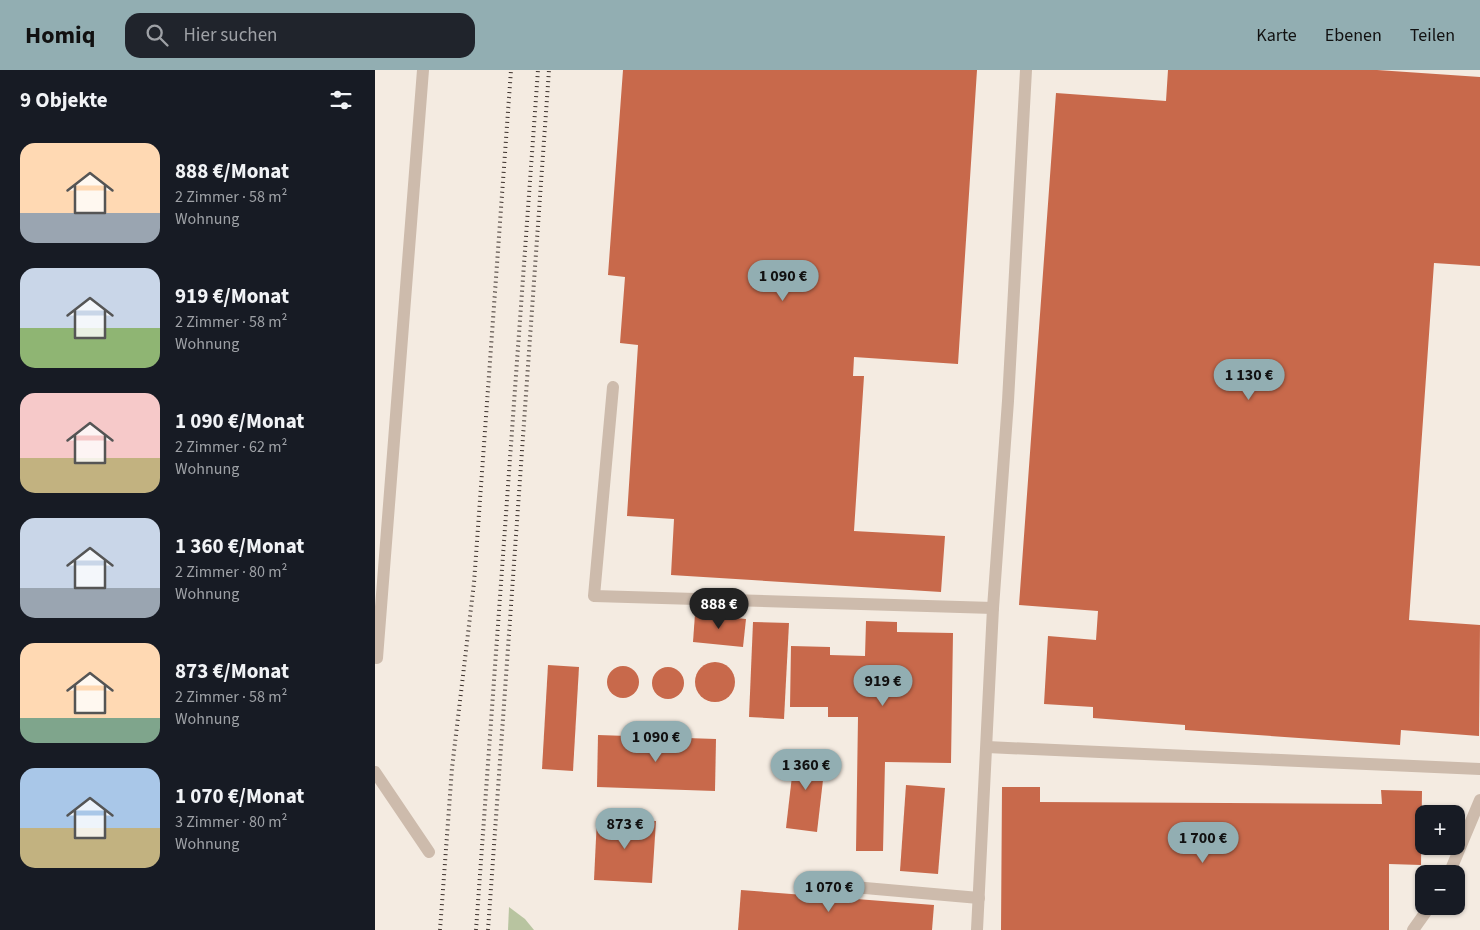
<!DOCTYPE html>
<html lang="de">
<head>
<meta charset="utf-8">
<style>
	:root { --surface:#171b24; --page:#20242c; --text:#f1f3f6; --muted:#9ea1a6; --accent:#92aeb2 }
	body { margin:0; font-family:"Source Sans 3",sans-serif; background:var(--page); color:var(--text); height:100vh; display:flex; flex-direction:column; font-size:19px; white-space:nowrap }
	* { box-sizing:border-box; margin:0 }
	p { font-size:16px; color:var(--muted) }
	.icon { flex:none; width:28px; height:28px; fill:none; stroke:currentColor; stroke-width:2; stroke-linecap:round; stroke-linejoin:round }
	.map { position:relative; flex:1; overflow:hidden }
	.details { display:flex; flex-direction:column; background:var(--surface); width:375px }
	.details>* { flex:none }
	.tools { position:absolute; left:1040px; top:735px; display:grid; gap:10px }
	.tools a { display:grid; place-items:center; width:50px; height:50px; border-radius:10px; background:var(--surface); box-shadow:0 1px 4px #0004; font-size:25px }
	.price { position:absolute; translate:-50% -42px; padding:0 11px; border-radius:18px; background:var(--accent); color:#111; font-size:16px; line-height:32px; filter:drop-shadow(0 1px 2px #0008) }
	.price::after { content:''; position:absolute; left:50%; top:30px; width:15px; height:11px; margin-left:-8px; background:inherit; clip-path:polygon(0 0,100% 0,50% 100%) }
	.price.current { background:#222; color:#fff }
	ul { padding:0; list-style:none }
	li { display:flex; align-items:center; gap:15px; height:125px; padding:0 20px }
	li span { display:grid; place-items:center; flex:none; width:140px; height:100px; border-radius:15px; color:#555 }
	li>.icon { margin-inline-start:auto }
	span .icon { width:60px; height:60px; fill:#fffc; stroke-width:1 }
	li b { font-size:21px }
	h2 { display:flex; justify-content:space-between; align-items:center; height:60px; padding:0 20px; font-size:21px }
	header { display:flex; align-items:center; gap:30px; box-sizing:border-box; height:70px; padding:0 25px; background:var(--accent); color:#111 }
	header strong { font-size:24px }
	nav { display:flex; gap:28px; margin-inline-start:auto; font-size:18px }
	.search { width:350px; height:45px; background:var(--page); display:flex; align-items:center; gap:12px; box-sizing:border-box; padding:0 18px; border-radius:15px; color:var(--muted); font-size:19px }
	main { display:flex; flex:1; min-height:0 }
	.map>svg:first-child { display:block }
	.green { fill:#b8c4a0 }
	.building { fill:#c8694b }
	.lines { fill:none; stroke-linecap:round; stroke-linejoin:round }
	.minor { stroke:#cdbbac; stroke-width:12 }
	.rail { stroke:#3b302b; stroke-width:4; stroke-dasharray:1 4; stroke-linecap:butt }
</style>
</head>
<body>
<header>
<strong>Homiq</strong>
<div class="search"><svg class="icon" aria-label="search" viewBox="0 0 24 24"><circle cx="10" cy="10" r="6"/><path d="M15 15l6 6"/></svg>Hier suchen</div>
<nav><a>Karte</a><a>Ebenen</a><a>Teilen</a></nav>
</header>
<main>
<section class="details">
<h2>9 Objekte<svg class="icon" aria-label="filters" viewBox="0 0 24 24"><path d="M4 7h16M4 17h16"/><circle cx="9" cy="7" r="2"/><circle cx="15" cy="17" r="2"/></svg></h2>
<ul>
<li><span style="background:linear-gradient(#ffd9b3 70%,#9aa5b1 0)"><svg class="icon" aria-label="home" viewBox="0 0 24 24"><path d="M3 11l9-7 9 7M6 9v11h12V9"/></svg></span><div><b>888 €/Monat</b><p>2 Zimmer · 58 m²</p><p>Wohnung</p></div></li>
<li><span style="background:linear-gradient(#c9d6e8 60%,#8fb573 0)"><svg class="icon" aria-label="home" viewBox="0 0 24 24"><path d="M3 11l9-7 9 7M6 9v11h12V9"/></svg></span><div><b>919 €/Monat</b><p>2 Zimmer · 58 m²</p><p>Wohnung</p></div></li>
<li><span style="background:linear-gradient(#f6c9c9 65%,#c2b280 0)"><svg class="icon" aria-label="home" viewBox="0 0 24 24"><path d="M3 11l9-7 9 7M6 9v11h12V9"/></svg></span><div><b>1 090 €/Monat</b><p>2 Zimmer · 62 m²</p><p>Wohnung</p></div></li>
<li><span style="background:linear-gradient(#c9d6e8 70%,#9aa5b1 0)"><svg class="icon" aria-label="home" viewBox="0 0 24 24"><path d="M3 11l9-7 9 7M6 9v11h12V9"/></svg></span><div><b>1 360 €/Monat</b><p>2 Zimmer · 80 m²</p><p>Wohnung</p></div></li>
<li><span style="background:linear-gradient(#ffd9b3 75%,#7fa58c 0)"><svg class="icon" aria-label="home" viewBox="0 0 24 24"><path d="M3 11l9-7 9 7M6 9v11h12V9"/></svg></span><div><b>873 €/Monat</b><p>2 Zimmer · 58 m²</p><p>Wohnung</p></div></li>
<li><span style="background:linear-gradient(#a9c7e8 60%,#c2b280 0)"><svg class="icon" aria-label="home" viewBox="0 0 24 24"><path d="M3 11l9-7 9 7M6 9v11h12V9"/></svg></span><div><b>1 070 €/Monat</b><p>3 Zimmer · 80 m²</p><p>Wohnung</p></div></li>
</ul>
</section>
<div class="map">
<svg width="1105" height="860" viewBox="0 0 1105 860">
	<rect width="100%" height="100%" fill="#f4ebe1"/>
	<!-- green -->
	<path class="green" d="M 134,837 L 150,849 L 159,860 L 133,860 Z"/>
	<!-- building -->
	<g class="building">
		<path d="M 248,0 L 602,0 L 583,294 L 479,287 L 478,306 L 489,306 L 479,461 L 570,466 L 566,522 L 296,505 L 299,449 L 252,446 L 263,275 L 245,273 L 250,207 L 233,205 Z"/>
		<path d="M 793,0 L 1002,0 L 1105,7 L 1105,196 L 1059,193 L 1034,550 L 1105,555 L 1104,666 L 1026,660 L 1025,675 L 810,660 L 810,655 L 718,648 L 718,637 L 669,634 L 673,566 L 721,570 L 723,541 L 644,535 L 681,23 L 791,31 Z"/>
		<path d="M 320,544 L 371,549 L 368,577 L 318,572 Z"/>
		<path d="M 491,551 L 522,552 L 522,562 L 578,563 L 576,693 L 510,692 L 508,781 L 481,781 L 483,647 L 453,647 L 453,637 L 415,637 L 416,576 L 455,577 L 455,585 L 490,586 Z"/>
		<path d="M 378,552 L 414,553 L 409,649 L 374,647 Z"/>
		<circle cx="340" cy="612" r="20"/>
		<path d="M 173,595 L 204,597 L 198,701 L 167,699 Z"/>
		<circle cx="248" cy="612" r="16"/>
		<circle cx="293" cy="613" r="16"/>
		<path d="M 223,665 L 341,669 L 340,721 L 222,717 Z"/>
		<path d="M 420,680 L 451,684 L 442,762 L 411,758 Z"/>
		<path d="M 531,715 L 570,718 L 563,804 L 525,801 Z"/>
		<path d="M 627,717 L 665,717 L 665,732 L 1007,734 L 1006,720 L 1047,721 L 1046,795 L 1014,794 L 1014,860 L 626,860 Z"/>
		<path d="M 222,748 L 281,751 L 277,813 L 219,810 Z"/>
		<path d="M 366,820 L 559,835 L 557,860 L 363,860 Z"/>
	</g>
	<g class="lines">
		<!-- minor -->
		<g class="minor">
			<path d="M 238,317 L 219,526 L 618,538"/>
			<path d="M 2,588 L 48,0"/>
			<path d="M 612,677 L 1105,699"/>
			<path d="M 0,702 L 54,782"/>
			<path d="M 1074,804 L 1105,730"/>
			<path d="M 433,813 L 604,828"/>
			<path d="M 602,860 L 618,538 L 633,331 L 651,0"/>
			<path d="M 1038,860 L 1055,836"/>
		</g>
		<!-- rail -->
		<g class="rail">
			<path d="M 65,860 L 77,698 L 99,513 L 136,0"/>
			<path d="M 101,860 L 163,0"/>
			<path d="M 113,860 L 174,0"/>
		</g>
	</g>
</svg>
<div class="tools">
<a>+</a>
<a>−</a>
</div>
<b class="price" style="left:408px;top:232px">1 090 €</b>
<b class="price" style="left:874px;top:331px">1 130 €</b>
<b class="price current" style="left:344px;top:560px">888 €</b>
<b class="price" style="left:508px;top:637px">919 €</b>
<b class="price" style="left:281px;top:693px">1 090 €</b>
<b class="price" style="left:431px;top:721px">1 360 €</b>
<b class="price" style="left:250px;top:780px">873 €</b>
<b class="price" style="left:828px;top:794px">1 700 €</b>
<b class="price" style="left:454px;top:843px">1 070 €</b>
</div>
</main>
</body>
</html>
